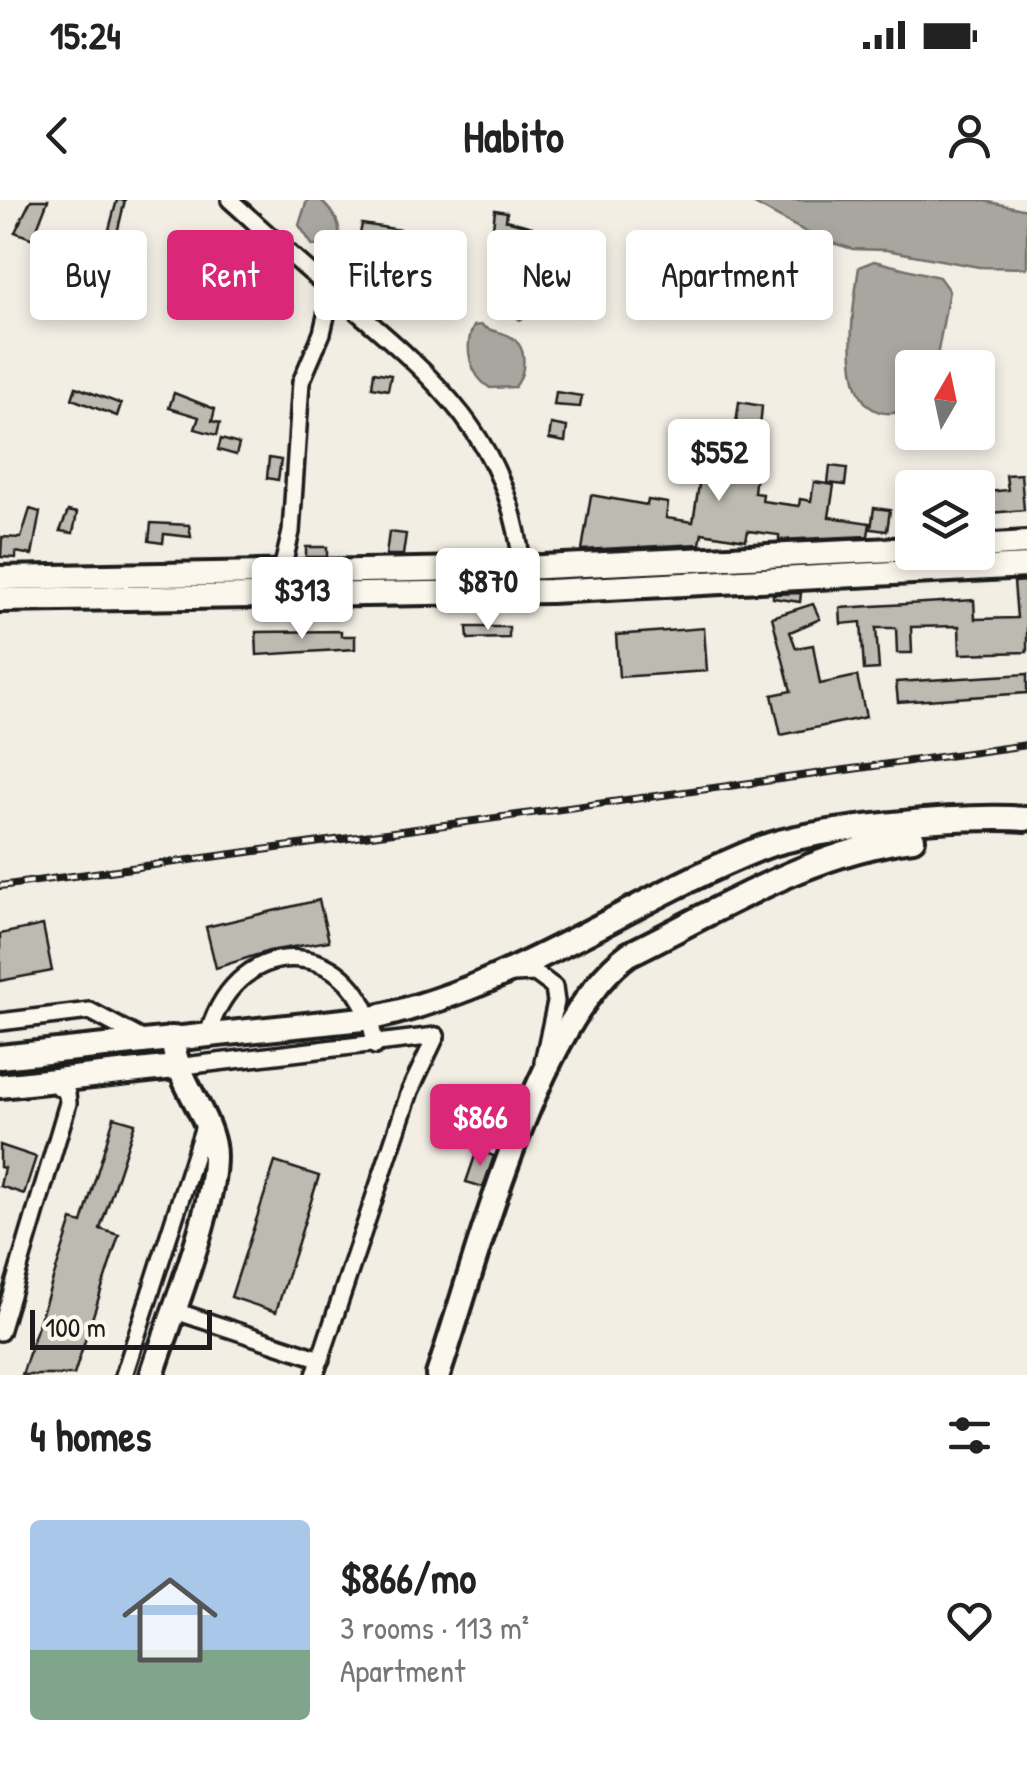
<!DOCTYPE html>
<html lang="en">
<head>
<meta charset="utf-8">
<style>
	:root { --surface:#fff; --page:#f2f2f2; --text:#222; --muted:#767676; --accent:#db2777 }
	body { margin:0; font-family:"Patrick Hand",sans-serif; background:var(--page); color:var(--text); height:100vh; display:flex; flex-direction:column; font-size:38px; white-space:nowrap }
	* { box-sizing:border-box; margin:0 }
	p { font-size:32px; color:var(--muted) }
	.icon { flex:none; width:55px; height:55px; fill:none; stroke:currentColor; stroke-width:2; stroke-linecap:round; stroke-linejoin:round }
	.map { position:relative; height:1175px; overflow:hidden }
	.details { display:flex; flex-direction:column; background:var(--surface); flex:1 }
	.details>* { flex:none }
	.banner { position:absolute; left:30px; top:30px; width:968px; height:90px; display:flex; gap:20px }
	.needle { width:65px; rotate:9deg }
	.fabs { position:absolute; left:895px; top:150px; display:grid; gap:20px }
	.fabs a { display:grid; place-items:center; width:100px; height:100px; border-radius:10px; background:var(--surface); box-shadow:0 5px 15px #0003; font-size:50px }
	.scale { position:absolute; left:30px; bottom:25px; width:182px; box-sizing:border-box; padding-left:10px; border:5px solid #1c1c1c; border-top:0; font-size:28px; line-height:35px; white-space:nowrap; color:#1c1c1c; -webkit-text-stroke:8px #fbf7ec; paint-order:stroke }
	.price { position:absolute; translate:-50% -85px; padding:0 22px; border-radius:10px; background:#fff; color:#222; font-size:32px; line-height:65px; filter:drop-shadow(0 2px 5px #0008) }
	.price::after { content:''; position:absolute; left:50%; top:60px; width:30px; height:22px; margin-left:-15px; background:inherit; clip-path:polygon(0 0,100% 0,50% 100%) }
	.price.current { background:var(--accent); color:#fff }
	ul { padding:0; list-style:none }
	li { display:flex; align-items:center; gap:30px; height:250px; padding:0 30px }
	li span { display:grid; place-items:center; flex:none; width:280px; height:200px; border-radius:10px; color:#555 }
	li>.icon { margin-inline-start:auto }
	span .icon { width:120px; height:120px; fill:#fffc; stroke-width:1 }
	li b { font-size:42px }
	h2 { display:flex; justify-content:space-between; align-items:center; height:120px; padding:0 30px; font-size:42px }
	.chip { padding:0 35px; border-radius:10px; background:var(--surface); box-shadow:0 5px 15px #0003; font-size:35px; line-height:90px }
	.chip.current { background:var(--accent); color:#fff }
	.status { display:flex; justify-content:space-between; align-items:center; height:70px; padding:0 50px; background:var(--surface); direction:ltr }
	.status svg { height:28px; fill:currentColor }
	header { display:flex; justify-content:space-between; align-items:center; height:130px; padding:0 30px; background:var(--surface); font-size:45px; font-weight:700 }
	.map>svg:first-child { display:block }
	.water { fill:#a9a6a0; stroke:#716f6b; stroke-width:2.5 }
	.building { fill:#bdbab1; stroke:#1c1c1c; stroke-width:2.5 }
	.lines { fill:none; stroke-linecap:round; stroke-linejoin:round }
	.minor-casing { stroke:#1c1c1c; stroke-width:22 }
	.highway-casing { stroke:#1c1c1c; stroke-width:30 }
	.minor { stroke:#fbf7ec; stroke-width:15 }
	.highway { stroke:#fbf7ec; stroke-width:22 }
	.rail-casing { stroke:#1c1c1c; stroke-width:8 }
	.rail { stroke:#fbf7ec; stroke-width:4; stroke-dasharray:11; stroke-linecap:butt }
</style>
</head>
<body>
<div class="status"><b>15:24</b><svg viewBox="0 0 49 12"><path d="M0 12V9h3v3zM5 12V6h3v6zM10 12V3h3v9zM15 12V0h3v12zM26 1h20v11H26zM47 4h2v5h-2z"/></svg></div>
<header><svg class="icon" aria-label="back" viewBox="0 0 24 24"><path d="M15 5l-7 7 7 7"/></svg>Habito<svg class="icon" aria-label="person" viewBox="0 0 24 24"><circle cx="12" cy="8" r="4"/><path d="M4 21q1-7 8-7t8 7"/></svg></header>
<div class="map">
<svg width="1027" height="1175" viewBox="0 0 1027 1175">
	<rect width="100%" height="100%" fill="#f2eee4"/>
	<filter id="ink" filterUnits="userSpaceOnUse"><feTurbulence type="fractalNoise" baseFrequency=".01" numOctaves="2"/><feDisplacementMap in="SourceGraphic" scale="20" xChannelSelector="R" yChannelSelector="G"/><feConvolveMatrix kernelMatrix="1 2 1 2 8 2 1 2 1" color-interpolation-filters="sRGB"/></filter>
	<g filter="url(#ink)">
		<!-- water -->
		<g class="water">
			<path d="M 307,0 L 320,0 C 334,13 344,25 337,44 L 313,46 L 299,25 Z"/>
			<path d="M 747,0 L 980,0 L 1027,10 L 1027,68 L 979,67 L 886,50 L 853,49 L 819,39 Z"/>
			<path d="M 874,61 L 939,77 L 949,91 L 935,167 L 912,168 L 912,208 C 830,241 853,107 859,67 Z"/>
			<path d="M 534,89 L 560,103 L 557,111 L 536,109 L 520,120 L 508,110 L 522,90 Z"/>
			<path d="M 481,125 C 490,132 502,131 511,137 C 529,148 525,174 515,187 L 490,188 C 470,176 463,146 474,126 Z"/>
		</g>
		<!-- building -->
		<g class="building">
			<path d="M 31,0 L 48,0 L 33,39 L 15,32 Z"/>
			<path d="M 117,0 L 125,0 L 114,46 L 147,61 L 141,73 L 113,61 L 115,56 L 103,59 L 104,53 L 95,50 L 101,31 L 108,33 Z"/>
			<path d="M 495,10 L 507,12 L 506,20 L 532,27 L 529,39 L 504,33 L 503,38 L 492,36 Z"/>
			<path d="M 362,24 L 414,32 L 411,45 L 416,46 L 414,56 L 407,55 L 398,102 L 384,100 L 389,78 L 382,77 L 388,40 L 360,34 Z"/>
			<path d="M 374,172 L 391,175 L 388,190 L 372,187 Z"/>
			<path d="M 76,187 L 121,204 L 117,216 L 72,199 Z"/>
			<path d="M 556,192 L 582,196 L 580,207 L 554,205 Z"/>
			<path d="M 174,193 L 215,209 L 212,221 L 220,223 L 217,235 L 195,229 L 199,217 L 169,208 Z"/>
			<path d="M 739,202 L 762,206 L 754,293 L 763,294 L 762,301 L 799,306 L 800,299 L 811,301 L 814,282 L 834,285 L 829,317 L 870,323 L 868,336 L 779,340 L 779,335 L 748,331 L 746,340 L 702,333 L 700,344 L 582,350 L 591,295 L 647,305 L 648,300 L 668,303 L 666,318 L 693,322 L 706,241 L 733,246 Z"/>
			<path d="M 551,224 L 567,227 L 565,242 L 549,239 Z"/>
			<path d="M 221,239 L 239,244 L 236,255 L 218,250 Z"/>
			<path d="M 269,258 L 281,260 L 278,280 L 267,278 Z"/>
			<path d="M 830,266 L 847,268 L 845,285 L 828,283 Z"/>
			<path d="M 1021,274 L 1024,310 L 978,314 L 978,293 L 1008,290 L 1006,275 Z"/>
			<path d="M 874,308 L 890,310 L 887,331 L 871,329 Z"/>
			<path d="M 30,309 L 40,312 L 32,355 L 16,352 L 16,358 L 1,357 L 2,337 L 21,338 Z"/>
			<path d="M 68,311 L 77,313 L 73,333 L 60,331 Z"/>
			<path d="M 151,323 L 189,325 L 191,337 L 164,334 L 163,343 L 149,341 Z"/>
			<path d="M 389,332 L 406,334 L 403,355 L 386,355 Z"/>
			<rect x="306" y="347" width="21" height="10"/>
			<path d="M 1027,381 L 1027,452 L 960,454 L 959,426 L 911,427 L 912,453 L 897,453 L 896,428 L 876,428 L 879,469 L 864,470 L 861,422 L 841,424 L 840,408 L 974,400 L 975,419 L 1017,418 L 1014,382 Z"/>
			<path d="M 801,393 L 800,402 L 773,398 L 773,394 Z"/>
			<path d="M 813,404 L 820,419 L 790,432 L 796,448 L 813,445 L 820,484 L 857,476 L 866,517 L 781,535 L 772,495 L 791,491 L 772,417 Z"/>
			<path d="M 467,427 L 509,427 L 509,438 L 468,439 Z"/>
			<path d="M 704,428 L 707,471 L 619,477 L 616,435 Z"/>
			<path d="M 341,431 L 341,436 L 355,436 L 355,449 L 257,455 L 256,432 Z"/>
			<path d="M 1027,474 L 1027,493 L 898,502 L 896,482 Z"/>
			<path d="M 319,700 L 329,741 L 269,751 L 216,768 L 206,727 Z"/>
			<path d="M 43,725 L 52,771 L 0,781 L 0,734 Z"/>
			<path d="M 114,917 L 135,923 L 100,1029 L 119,1035 L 74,1175 L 22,1175 L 72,1020 L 82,1023 Z"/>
			<path d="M 0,945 L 36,957 L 24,994 L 0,986 L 4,968 L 0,967 Z"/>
			<path d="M 477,950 L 494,956 L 483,987 L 466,982 Z"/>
			<path d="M 275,962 L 319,976 L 276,1112 L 231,1097 Z"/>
		</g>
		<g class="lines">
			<defs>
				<g id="minor">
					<path d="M 230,0 C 259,26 287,52 316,77 C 415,162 510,228 522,368"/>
					<path d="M 281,374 L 291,332 L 301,182 L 322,133 L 332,90"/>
					<path d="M 513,774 L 535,773 L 554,787 L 556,802 L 543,862"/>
					<path d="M 0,822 L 90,811 L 146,841"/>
					<path d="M 208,835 C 238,726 363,737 375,846"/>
					<path d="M 175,867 L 436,836"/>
					<path d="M 172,1110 L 321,1159"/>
					<path d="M 0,1132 L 68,903 L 67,893 L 51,881"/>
					<path d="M 124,1175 L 204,926"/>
					<path d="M 315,1175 L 410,891 L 436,836"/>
				</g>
				<g id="highway">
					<path d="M 978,346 L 1027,343"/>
					<path d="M 0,378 L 522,368 L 912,349"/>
					<path d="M 0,400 L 550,391 L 1027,366"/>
					<path d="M 0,857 L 372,818 C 518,786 626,702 761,648 C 812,628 969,614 1025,619"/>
					<path d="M 0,886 L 175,867"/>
					<path d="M 152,1175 C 168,1123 222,994 213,945 C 205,907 177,881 172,838"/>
					<path d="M 438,1175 C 476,1063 535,823 629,754 C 719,710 812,651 913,639"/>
				</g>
			</defs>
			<!-- minor casing -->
			<use href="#minor" class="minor-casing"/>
			<!-- highway casing -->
			<use href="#highway" class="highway-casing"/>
			<!-- minor -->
			<use href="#minor" class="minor"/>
			<!-- highway -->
			<use href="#highway" class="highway"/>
			<defs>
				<path id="rail" d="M 0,686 L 1027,545"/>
			</defs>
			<!-- rail casing -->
			<use href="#rail" class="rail-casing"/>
			<!-- rail -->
			<use href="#rail" class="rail"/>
		</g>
	</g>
</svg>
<div class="fabs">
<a><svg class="needle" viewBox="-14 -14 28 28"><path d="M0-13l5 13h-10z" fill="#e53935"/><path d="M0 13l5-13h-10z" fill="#767676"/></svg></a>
<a><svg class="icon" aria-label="layers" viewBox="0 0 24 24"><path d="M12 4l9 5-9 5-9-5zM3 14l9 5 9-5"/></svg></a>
</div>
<div class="scale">100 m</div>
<b class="price" style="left:719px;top:304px">$552</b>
<b class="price" style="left:488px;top:433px">$870</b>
<b class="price" style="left:302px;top:442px">$313</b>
<b class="price current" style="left:480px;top:969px">$866</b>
<div class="banner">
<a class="chip">Buy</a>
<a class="chip current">Rent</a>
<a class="chip">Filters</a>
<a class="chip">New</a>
<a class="chip">Apartment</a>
</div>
</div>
<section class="details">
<h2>4 homes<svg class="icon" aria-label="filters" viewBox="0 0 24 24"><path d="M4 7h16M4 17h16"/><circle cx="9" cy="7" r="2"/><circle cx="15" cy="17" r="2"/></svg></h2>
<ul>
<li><span style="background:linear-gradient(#a9c7e8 65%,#7fa58c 0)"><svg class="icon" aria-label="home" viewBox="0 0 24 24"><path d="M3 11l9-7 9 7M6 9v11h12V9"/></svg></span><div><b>$866/mo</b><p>3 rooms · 113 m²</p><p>Apartment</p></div><svg class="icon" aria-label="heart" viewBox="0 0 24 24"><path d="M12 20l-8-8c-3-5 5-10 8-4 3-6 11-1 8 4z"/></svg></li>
</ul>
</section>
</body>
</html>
